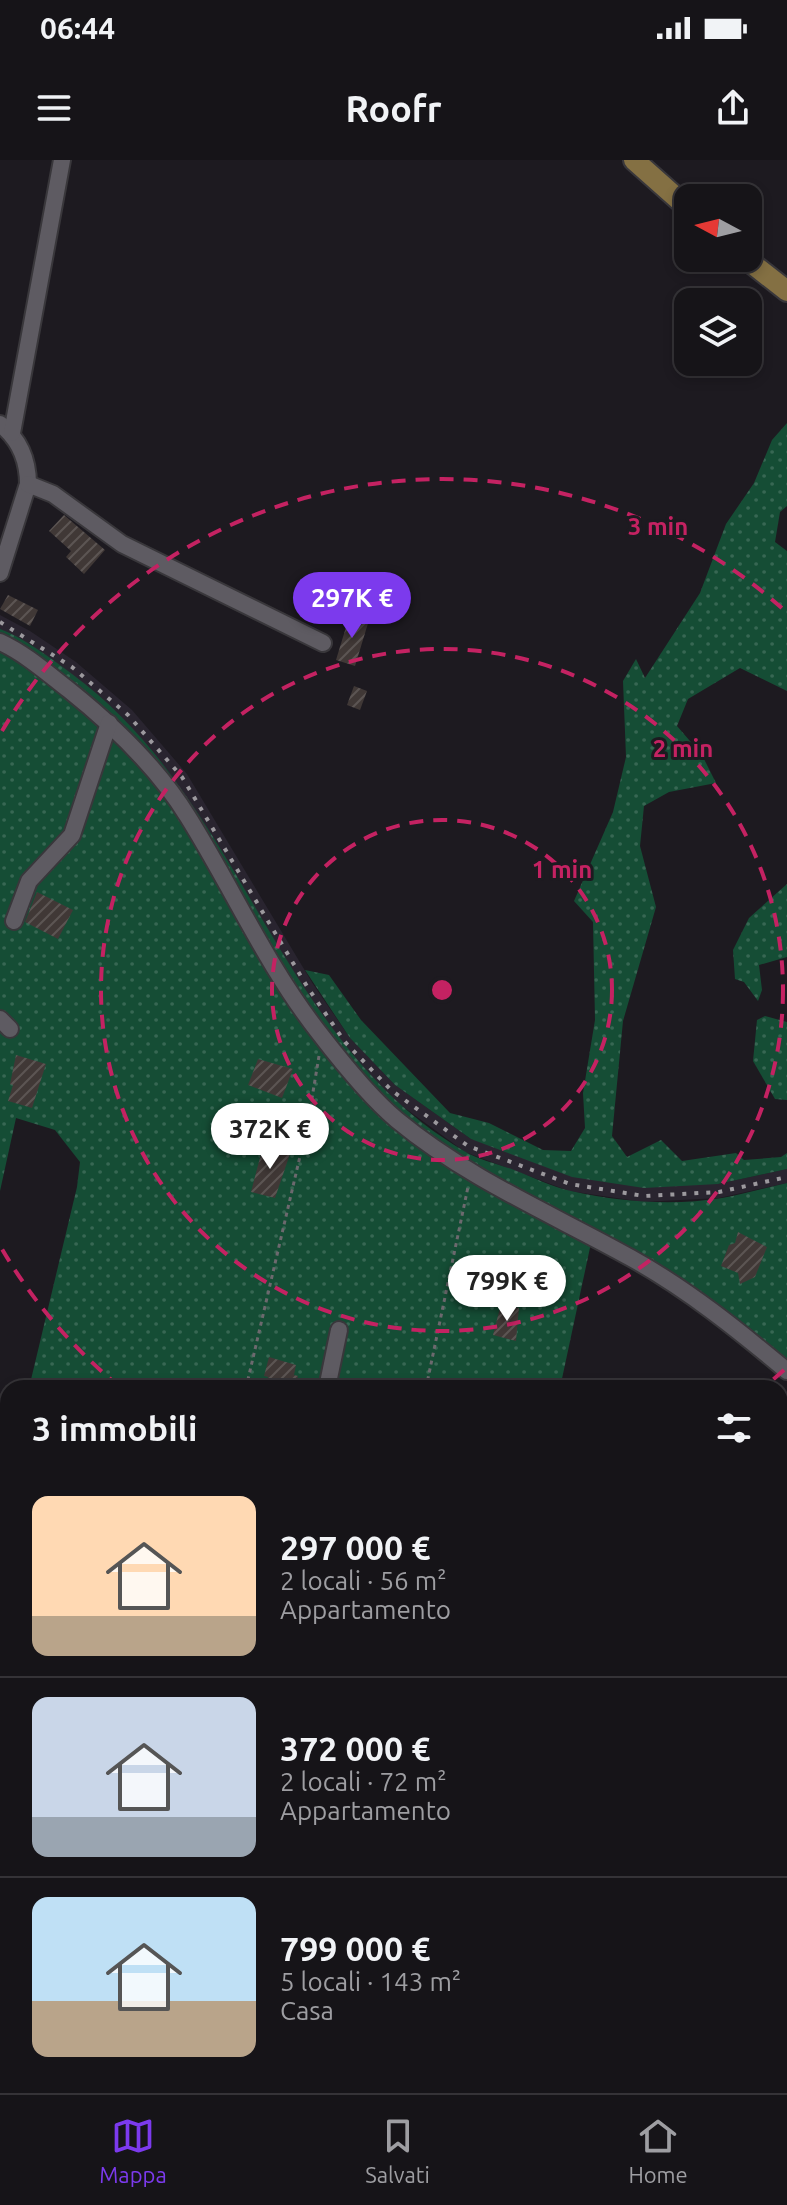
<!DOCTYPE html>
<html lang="it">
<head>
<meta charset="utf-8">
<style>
	:root { --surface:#161418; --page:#232125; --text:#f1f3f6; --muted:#9e9ea2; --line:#353337; --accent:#7c3aed }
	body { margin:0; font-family:Ubuntu,sans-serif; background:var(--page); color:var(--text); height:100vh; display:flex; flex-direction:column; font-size:30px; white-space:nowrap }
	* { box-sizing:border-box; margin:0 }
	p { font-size:26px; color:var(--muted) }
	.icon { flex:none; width:44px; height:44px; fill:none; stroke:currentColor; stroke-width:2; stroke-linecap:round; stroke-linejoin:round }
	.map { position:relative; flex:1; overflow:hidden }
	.sheet { position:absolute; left:0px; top:1220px; width:788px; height:714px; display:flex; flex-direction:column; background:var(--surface); border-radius:24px 24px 0 0; box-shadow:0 4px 12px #0003,0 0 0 2px var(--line) }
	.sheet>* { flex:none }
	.needle { width:52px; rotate:277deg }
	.controls { position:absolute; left:674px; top:24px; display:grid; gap:16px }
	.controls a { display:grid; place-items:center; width:88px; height:88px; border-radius:16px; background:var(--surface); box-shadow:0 4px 12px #0003,0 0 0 2px var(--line); font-size:40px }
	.price { position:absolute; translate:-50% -68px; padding:0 18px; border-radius:28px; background:#fff; color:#222; font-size:26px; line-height:52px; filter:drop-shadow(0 2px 4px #0008) }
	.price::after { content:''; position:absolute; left:50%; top:48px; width:24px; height:18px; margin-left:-12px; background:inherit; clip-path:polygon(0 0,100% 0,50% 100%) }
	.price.current { background:var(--accent); color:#fff }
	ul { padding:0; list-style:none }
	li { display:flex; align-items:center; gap:24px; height:200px; padding:0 32px }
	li+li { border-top:2px solid var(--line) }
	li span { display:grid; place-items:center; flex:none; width:224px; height:160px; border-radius:16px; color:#555 }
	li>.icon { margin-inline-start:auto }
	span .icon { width:96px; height:96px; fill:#fffc; stroke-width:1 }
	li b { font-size:34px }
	h2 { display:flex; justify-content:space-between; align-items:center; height:96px; padding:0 32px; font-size:34px }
	.status { display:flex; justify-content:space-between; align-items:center; height:56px; padding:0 40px; background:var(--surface); direction:ltr }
	.status svg { height:22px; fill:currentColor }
	header { display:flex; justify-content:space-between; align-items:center; height:104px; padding:0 32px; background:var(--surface); font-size:36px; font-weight:600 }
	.dock { display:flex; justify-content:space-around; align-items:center; height:112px; border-top:2px solid var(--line); background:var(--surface); font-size:22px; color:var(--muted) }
	.dock a { display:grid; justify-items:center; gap:4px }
	.dock .current { color:var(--accent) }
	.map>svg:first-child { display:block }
	.built { fill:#29242f }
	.industrial { fill:url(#industrial-grid) }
	.grass { fill:url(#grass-dots) }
	.building { fill:url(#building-hatch) }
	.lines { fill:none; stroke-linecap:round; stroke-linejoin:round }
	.minor-casing { stroke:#39373b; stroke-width:20 }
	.major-casing { stroke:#39373b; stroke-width:24 }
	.path { stroke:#6c696e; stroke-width:3; stroke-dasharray:4 4; stroke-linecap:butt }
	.minor { stroke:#5e5b62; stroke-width:16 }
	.major { stroke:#847043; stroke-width:20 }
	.rail { stroke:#9c999e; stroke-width:4; stroke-dasharray:4 8; stroke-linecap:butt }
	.ring { fill:none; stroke:#c42262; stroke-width:4; stroke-dasharray:14 10 }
	.centre { fill:#c42262; stroke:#1d1a20; stroke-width:4 }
	.ring-label { font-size:24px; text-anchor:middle; font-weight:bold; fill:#c42262; stroke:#1d1a20; stroke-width:6; stroke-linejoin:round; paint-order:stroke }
</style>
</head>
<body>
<div class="status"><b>06:44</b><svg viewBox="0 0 49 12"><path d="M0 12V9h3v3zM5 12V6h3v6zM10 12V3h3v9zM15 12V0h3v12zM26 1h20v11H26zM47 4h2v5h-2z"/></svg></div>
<header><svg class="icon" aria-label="menu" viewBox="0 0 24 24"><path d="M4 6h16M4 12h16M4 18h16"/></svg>Roofr<svg class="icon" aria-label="share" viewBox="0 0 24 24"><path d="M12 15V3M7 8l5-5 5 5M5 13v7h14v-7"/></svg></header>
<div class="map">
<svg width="787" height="1933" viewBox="0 0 787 1933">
	<defs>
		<pattern id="industrial-grid" width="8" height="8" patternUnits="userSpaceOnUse" patternTransform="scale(2)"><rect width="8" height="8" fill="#29242f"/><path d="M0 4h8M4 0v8" fill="none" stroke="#48444d"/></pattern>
		<pattern id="grass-dots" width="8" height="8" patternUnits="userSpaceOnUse" patternTransform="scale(2)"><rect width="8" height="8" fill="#154d35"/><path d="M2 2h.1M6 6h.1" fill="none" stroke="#376753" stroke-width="1.8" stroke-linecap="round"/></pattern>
		<pattern id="building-hatch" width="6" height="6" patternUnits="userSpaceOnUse" patternTransform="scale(2)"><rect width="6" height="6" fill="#403836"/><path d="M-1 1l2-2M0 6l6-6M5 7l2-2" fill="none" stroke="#5c5553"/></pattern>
	</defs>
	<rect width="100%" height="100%" fill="#1d1a20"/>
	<!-- built -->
	<g class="built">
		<path d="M 0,455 L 30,471 L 76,502 L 132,550 L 187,614 L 313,824 L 350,878 L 395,925 L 471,979 L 718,1024 L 787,1009 L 787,1023 L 719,1038 L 643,1042 L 569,1031 L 465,992 L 387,935 L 340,886 L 0,470 Z"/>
		<path d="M 780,1829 L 787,1829 L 787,1933 L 430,1933 L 432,1926 L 780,1926 Z"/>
	</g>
	<!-- industrial -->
	<g class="industrial">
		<path d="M 0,1748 L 8,1750 L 8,1849 L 0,1847 Z"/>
		<path d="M 166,1926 L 331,1926 L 329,1933 L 196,1933 Z"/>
	</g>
	<!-- grass -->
	<g class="grass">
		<path d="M 787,263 L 787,346 L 780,352 L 775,382 L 787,391 L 787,531 L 740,508 L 688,539 L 677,566 L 702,595 L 716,623 L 669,632 L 644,646 L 640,686 L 656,747 L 623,861 L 612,976 L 627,997 L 661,980 L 682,1001 L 736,993 L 744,1000 L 781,997 L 787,993 L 787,1009 L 718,1024 L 644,1028 L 572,1017 L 471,979 L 395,925 L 350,878 L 305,810 L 329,815 L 361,860 L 450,953 L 489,963 L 543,990 L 571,991 L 585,968 L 583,933 L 595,860 L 593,762 L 574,741 L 613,652 L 626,597 L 623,521 L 636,499 L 645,518 L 700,433 L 726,364 L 754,323 L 772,280 Z"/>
		<path d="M 0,469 C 26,479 49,497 72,514 C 244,640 275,880 464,991 C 479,1000 498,1004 514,1010 C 533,1017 552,1027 571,1031 C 620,1042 673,1046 722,1038 C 744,1034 765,1028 787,1023 L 787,1204 C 727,1154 665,1100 594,1069 L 560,1228 L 29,1228 L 77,1027 L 80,1002 L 55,970 L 16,958 L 0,1031 Z"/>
		<path d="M 787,724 L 787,797 L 759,805 L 762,830 L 758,841 L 744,822 L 735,819 L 733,790 L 749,758 Z"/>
		<path d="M 765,856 L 787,862 L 787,940 L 775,939 L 753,901 L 757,860 Z"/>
		<path d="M 8,1317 L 8,1687 L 0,1685 L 0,1351 Z"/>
		<path d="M 780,1654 L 787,1656 L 787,1761 L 780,1762 Z"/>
		<path d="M 0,1847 L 8,1849 L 8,1926 L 166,1926 L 196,1933 L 0,1933 Z"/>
		<path d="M 331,1926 L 408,1926 L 413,1931 L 412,1933 L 329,1933 Z"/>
	</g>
	<!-- building -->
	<g class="building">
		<path d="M 64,355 L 105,390 L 84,414 L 66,397 L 71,391 L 49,371 Z"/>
		<path d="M 8,435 L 38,450 L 30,466 L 0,449 Z"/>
		<path d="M 350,454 L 369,460 L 355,506 L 336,500 Z"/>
		<path d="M 354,526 L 367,531 L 360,550 L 347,545 Z"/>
		<path d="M 37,732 L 73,750 L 58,779 L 25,762 Z"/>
		<path d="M 16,895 L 46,904 L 32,948 L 8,941 L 13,925 L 10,924 Z"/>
		<path d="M 258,899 L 293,909 L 282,938 L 248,925 Z"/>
		<path d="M 263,986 L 291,991 L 275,1038 L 251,1032 Z"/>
		<path d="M 738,1072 L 767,1087 L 755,1117 L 740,1124 L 738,1113 L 721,1106 L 729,1085 L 735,1083 Z"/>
		<path d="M 501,1144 L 519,1148 L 516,1181 L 493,1175 Z"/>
		<path d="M 269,1197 L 296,1205 L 294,1215 L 298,1216 L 295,1228 L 265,1228 L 268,1217 L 264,1216 Z"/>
	</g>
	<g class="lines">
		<defs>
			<g id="minor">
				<path d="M 0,264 C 19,279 28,299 28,324 L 0,413"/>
				<path d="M 12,273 L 62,0"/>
				<path d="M 28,324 L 53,334 L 122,384 L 323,483"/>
				<path d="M 0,482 C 26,494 47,513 69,530 C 114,566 158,608 188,657 C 233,729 267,807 320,874 C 340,900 372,939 397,960 C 467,1018 552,1054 631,1098 C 687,1129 738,1170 787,1211"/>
				<path d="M 14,761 L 29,721 L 72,675 L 109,563"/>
				<path d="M 0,859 L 10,869"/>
				<path d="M 327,1228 L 339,1170"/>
				<path d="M 0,1515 L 8,1481"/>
				<path d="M 780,1850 L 787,1851"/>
				<path d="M 780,1913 L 787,1915"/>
				<path d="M 706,1926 L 707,1933"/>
				<path d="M 718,1926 L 753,1933"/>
				<path d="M 43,1933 L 44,1926"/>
				<path d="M 320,1933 L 322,1926"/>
				<path d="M 421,1933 L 423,1926"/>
				<path d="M 462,1933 L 464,1926"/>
				<path d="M 674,1933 L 676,1926"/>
			</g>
			<g id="major">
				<path d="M 634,0 L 688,48"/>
				<path d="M 745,98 L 787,131"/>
				<path d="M 0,1711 L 8,1714"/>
				<path d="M 780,1808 L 787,1809"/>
			</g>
		</defs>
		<!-- minor casing -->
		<use href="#minor" class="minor-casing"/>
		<!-- major casing -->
		<use href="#major" class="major-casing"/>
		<!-- path -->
		<g class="path">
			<path d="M 246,1228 L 308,962 L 319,896"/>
			<path d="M 426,1228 L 468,1027"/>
		</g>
		<!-- minor -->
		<use href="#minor" class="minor"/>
		<!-- major -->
		<use href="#major" class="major"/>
		<!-- rail -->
		<path class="rail" d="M 0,462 L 72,507 L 128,555 L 182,617 L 308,828 L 345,882 L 391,930 L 468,986 L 570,1024 L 644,1036 L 719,1032 L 787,1017"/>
	</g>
	<!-- distance rings -->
	<g class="ring">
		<circle cx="442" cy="830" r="170"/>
		<circle cx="442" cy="830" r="341"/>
		<path d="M784 1210A511 511 0 0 1 764 1227M120 1227A511 511 0 0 1 2 1089M2 571A511 511 0 0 1 784 450"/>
	</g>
	<circle cx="442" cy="830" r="12" class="centre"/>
	<g class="ring-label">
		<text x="658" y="375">3 min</text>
		<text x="683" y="597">2 min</text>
		<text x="562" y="718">1 min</text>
	</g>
</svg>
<div class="controls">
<a><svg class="needle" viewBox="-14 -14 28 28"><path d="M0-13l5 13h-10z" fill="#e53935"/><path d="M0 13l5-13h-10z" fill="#9e9ea2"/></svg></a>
<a><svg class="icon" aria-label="layers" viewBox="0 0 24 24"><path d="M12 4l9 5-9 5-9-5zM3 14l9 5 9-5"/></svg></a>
</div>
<b class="price current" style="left:352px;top:480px">297K €</b>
<b class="price" style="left:270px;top:1011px">372K €</b>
<b class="price" style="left:507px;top:1163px">799K €</b>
<section class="sheet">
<h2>3 immobili<svg class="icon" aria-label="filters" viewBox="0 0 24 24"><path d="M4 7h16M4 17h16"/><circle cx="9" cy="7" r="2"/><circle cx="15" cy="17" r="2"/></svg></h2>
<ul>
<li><span style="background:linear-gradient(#ffd9b3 75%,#b9a48a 0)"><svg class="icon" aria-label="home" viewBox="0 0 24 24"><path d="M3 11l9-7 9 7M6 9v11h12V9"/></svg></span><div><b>297 000 €</b><p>2 locali · 56 m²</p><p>Appartamento</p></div></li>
<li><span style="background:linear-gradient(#c9d6e8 75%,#9aa5b1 0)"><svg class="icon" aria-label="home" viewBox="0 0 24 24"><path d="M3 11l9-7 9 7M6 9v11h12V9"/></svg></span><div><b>372 000 €</b><p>2 locali · 72 m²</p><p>Appartamento</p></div></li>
<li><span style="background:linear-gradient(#bfe0f5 65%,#b9a48a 0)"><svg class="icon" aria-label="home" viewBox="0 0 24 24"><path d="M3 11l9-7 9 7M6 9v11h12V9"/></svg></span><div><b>799 000 €</b><p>5 locali · 143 m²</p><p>Casa</p></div></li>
</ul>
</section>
</div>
<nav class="dock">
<a class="current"><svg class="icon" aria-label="map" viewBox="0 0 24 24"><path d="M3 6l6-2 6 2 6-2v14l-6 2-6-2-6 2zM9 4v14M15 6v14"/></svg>Mappa</a>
<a><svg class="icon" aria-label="saved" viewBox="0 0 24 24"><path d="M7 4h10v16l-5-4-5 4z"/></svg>Salvati</a>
<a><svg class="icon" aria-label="home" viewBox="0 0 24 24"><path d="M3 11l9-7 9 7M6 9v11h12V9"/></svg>Home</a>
</nav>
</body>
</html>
